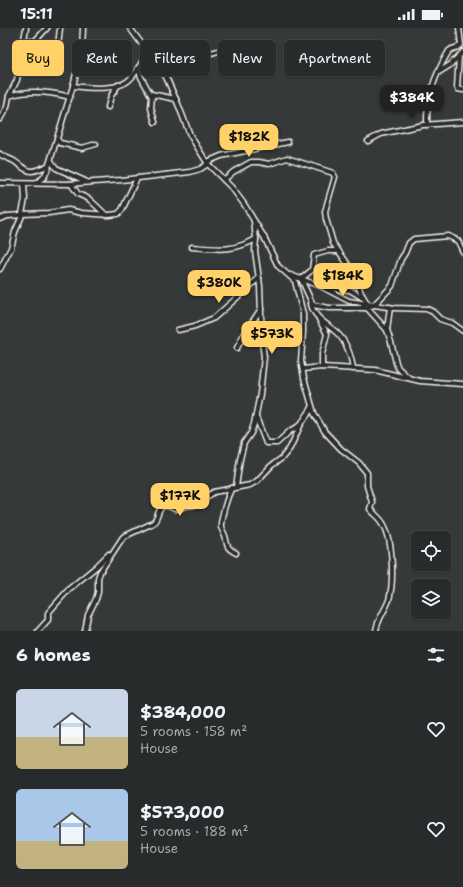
<!DOCTYPE html>
<html lang="en">
<head>
<meta charset="utf-8">
<style>
	:root { --surface:#282b2b; --page:#343737; --text:#f1f3f6; --muted:#a5a7a9; --line:#444747; --accent:#ffd166 }
	body { margin:0; font-family:"Shantell Sans",sans-serif; background:var(--page); color:var(--text); height:100vh; display:flex; flex-direction:column; font-size:15px; white-space:nowrap }
	* { box-sizing:border-box; margin:0 }
	p { font-size:13px; color:var(--muted) }
	.icon { flex:none; width:22px; height:22px; fill:none; stroke:currentColor; stroke-width:2; stroke-linecap:round; stroke-linejoin:round }
	.map { position:relative; height:603px; overflow:hidden }
	.details { display:flex; flex-direction:column; background:var(--surface); flex:1 }
	.details>* { flex:none }
	.guide { position:absolute; left:12px; top:12px; width:439px; height:36px; display:flex; gap:8px }
	.fabs { position:absolute; left:411px; top:503px; display:grid; gap:8px }
	.fabs a { display:grid; place-items:center; width:40px; height:40px; border-radius:6px; background:var(--surface); box-shadow:0 1px 3px #0004,0 0 0 1px var(--line); font-size:20px }
	.price { position:absolute; translate:-50% -34px; padding:0 9px; border-radius:8px; background:var(--accent); color:#111; font-size:13px; line-height:26px; filter:drop-shadow(0 1px 2px #0008) }
	.price::after { content:''; position:absolute; left:50%; top:24px; width:12px; height:9px; margin-left:-6px; background:inherit; clip-path:polygon(0 0,100% 0,50% 100%) }
	.price.on { background:#222; color:#fff }
	ul { padding:0; list-style:none }
	li { display:flex; align-items:center; gap:12px; height:100px; padding:0 16px }
	li span { display:grid; place-items:center; flex:none; width:112px; height:80px; border-radius:6px; color:#555 }
	li>.icon { margin-inline-start:auto }
	span .icon { width:48px; height:48px; fill:#fffc; stroke-width:1 }
	li b { font-size:17px }
	h2 { display:flex; justify-content:space-between; align-items:center; height:48px; padding:0 16px; font-size:17px }
	.tag { padding:0 14px; border-radius:6px; background:var(--surface); box-shadow:0 1px 3px #0004,0 0 0 1px var(--line); font-size:14px; line-height:36px }
	.tag.on { background:var(--accent); color:#111 }
	.status { display:flex; justify-content:space-between; align-items:center; height:28px; padding:0 20px; background:var(--surface); direction:ltr }
	.status svg { height:11px; fill:currentColor }
	.map>svg:first-child { display:block }
	.lines { fill:none; stroke-linecap:round; stroke-linejoin:round }
	.street-casing { stroke:#f4f1e8; stroke-width:7 }
	.street { stroke:#2a2d2e; stroke-width:4 }
</style>
</head>
<body>
<div class="status"><b>15:11</b><svg viewBox="0 0 49 12"><path d="M0 12V9h3v3zM5 12V6h3v6zM10 12V3h3v9zM15 12V0h3v12zM26 1h20v11H26zM47 4h2v5h-2z"/></svg></div>
<div class="map">
<svg width="463" height="603" viewBox="0 0 463 603">
	<rect width="100%" height="100%" fill="#363939"/>
	<filter id="ink" filterUnits="userSpaceOnUse"><feTurbulence type="fractalNoise" baseFrequency=".025" numOctaves="2"/><feDisplacementMap in="SourceGraphic" scale="8" xChannelSelector="R" yChannelSelector="G"/><feConvolveMatrix kernelMatrix="1 2 1 2 8 2 1 2 1" color-interpolation-filters="sRGB"/></filter>
	<g filter="url(#ink)">
		<g class="lines">
			<defs>
				<g id="street">
					<path d="M 130,0 L 166,49 L 178,76 L 190,107 L 201,125 L 208,136 L 232,160 L 244,176 L 264,209 L 278,238 L 295,253 L 303,286 L 303,304 L 301,333 L 304,350 L 314,385 L 325,404 L 341,421 L 359,435 L 367,445 L 367,458 L 372,474 L 370,481 C 375,487 381,490 384,497 C 393,513 394,554 389,572 C 385,583 377,592 376,603"/>
					<path d="M 24,11 L 34,14 L 47,0"/>
					<path d="M 58,18 L 60,0"/>
					<path d="M 459,28 L 457,59 L 458,61 L 463,62"/>
					<path d="M 138,40 L 141,49 L 152,69 L 151,80 L 155,94"/>
					<path d="M 160,40 C 172,35 185,31 198,28 C 206,26 214,25 223,21"/>
					<path d="M 439,44 L 450,37 L 463,24"/>
					<path d="M 73,58 C 88,60 120,63 131,50 C 138,43 143,32 148,23"/>
					<path d="M 151,66 L 176,71"/>
					<path d="M 9,68 C 29,61 50,64 70,69"/>
					<path d="M 108,79 L 111,68 L 118,57"/>
					<path d="M 0,91 L 7,79 L 9,68 L 17,52 L 26,0"/>
					<path d="M 427,97 C 426,70 435,46 449,23 C 453,19 458,21 461,17 L 459,0"/>
					<path d="M 57,111 L 60,115 L 82,120 L 96,116"/>
					<path d="M 368,113 L 381,106 L 390,104 L 423,97 L 463,94"/>
					<path d="M 0,126 C 4,130 9,130 14,133 C 30,145 30,146 49,137"/>
					<path d="M 51,133 L 56,140 L 85,153"/>
					<path d="M 207,134 L 221,128 L 288,114"/>
					<path d="M 224,152 L 233,144 L 251,134 L 259,134 L 269,136 L 287,130 L 333,145 L 335,149 L 327,176 L 325,184 L 326,191 L 333,215 L 354,245 L 361,265 L 367,275"/>
					<path d="M 0,155 L 68,156 L 121,152 L 190,144 L 200,141 L 208,136"/>
					<path d="M 36,155 L 44,149 L 47,143 L 73,58 L 82,21 L 83,0"/>
					<path d="M 71,156 L 78,166 L 89,171 L 106,187"/>
					<path d="M 22,186 L 49,185 L 68,182 L 82,185 L 109,187 L 118,186 L 122,182 L 137,150"/>
					<path d="M 0,191 L 8,188 L 22,187"/>
					<path d="M 192,219 C 217,221 232,224 256,211"/>
					<path d="M 0,241 L 11,220 L 15,204 L 21,190 L 25,171 L 24,156"/>
					<path d="M 290,247 L 301,251 L 313,277 L 329,280 L 367,280 L 374,277 L 392,258 L 401,231 L 405,225 L 409,215 L 414,211 L 448,208 L 458,213 L 463,224"/>
					<path d="M 301,251 L 320,258 L 349,273 L 394,280 L 427,281 L 433,284 L 440,291 L 452,295 L 463,303"/>
					<path d="M 301,251 L 312,242 L 314,227 L 328,223 L 338,223"/>
					<path d="M 326,260 L 350,262 L 363,270"/>
					<path d="M 311,276 C 314,290 326,295 336,304 C 347,314 351,326 353,341"/>
					<path d="M 390,279 L 387,302 L 391,314 L 396,335 L 398,340 L 409,350"/>
					<path d="M 367,280 L 387,302"/>
					<path d="M 319,291 L 327,306 L 322,326 L 322,339"/>
					<path d="M 178,302 L 195,298 L 214,290 L 259,250"/>
					<path d="M 237,320 L 244,306 L 261,281"/>
					<path d="M 303,341 L 322,339 L 375,342 L 420,353 L 463,356"/>
					<path d="M 256,389 L 266,415 L 277,415 L 290,403 L 296,400 L 301,396 L 312,380"/>
					<path d="M 236,459 L 240,431 L 244,415 L 251,405 L 254,396 L 260,366 L 264,329 L 262,314 L 260,258 L 255,223 L 256,211 L 254,193"/>
					<path d="M 232,460 C 228,466 220,492 221,499 C 222,502 224,505 225,508 C 228,518 225,519 236,525"/>
					<path d="M 38,603 L 48,592 L 48,585 L 69,561 L 96,539 L 109,526"/>
					<path d="M 85,603 L 88,587 L 96,571 L 98,564 L 98,550 L 100,544 L 123,509 L 153,495 C 159,490 157,482 163,478 L 168,478 L 175,481 L 186,478 L 194,477 L 214,464 L 250,457 L 257,453 L 271,438 L 282,430 L 290,420 L 301,396"/>
				</g>
			</defs>
			<!-- street casing -->
			<use href="#street" class="street-casing"/>
			<!-- street -->
			<use href="#street" class="street"/>
		</g>
	</g>
</svg>
<div class="fabs">
<a><svg class="icon" aria-label="locate" viewBox="0 0 24 24"><circle cx="12" cy="12" r="6"/><path d="M12 2v4M12 18v4M2 12h4M18 12h4"/></svg></a>
<a><svg class="icon" aria-label="layers" viewBox="0 0 24 24"><path d="M12 4l9 5-9 5-9-5zM3 14l9 5 9-5"/></svg></a>
</div>
<b class="price on" style="left:412px;top:91px">$384K</b>
<b class="price" style="left:249px;top:130px">$182K</b>
<b class="price" style="left:343px;top:269px">$184K</b>
<b class="price" style="left:219px;top:276px">$380K</b>
<b class="price" style="left:272px;top:327px">$573K</b>
<b class="price" style="left:180px;top:489px">$177K</b>
<div class="guide">
<a class="tag on">Buy</a>
<a class="tag">Rent</a>
<a class="tag">Filters</a>
<a class="tag">New</a>
<a class="tag">Apartment</a>
</div>
</div>
<section class="details">
<h2>6 homes<svg class="icon" aria-label="filters" viewBox="0 0 24 24"><path d="M4 7h16M4 17h16"/><circle cx="9" cy="7" r="2"/><circle cx="15" cy="17" r="2"/></svg></h2>
<ul>
<li><span style="background:linear-gradient(#c9d6e8 60%,#c2b280 0)"><svg class="icon" aria-label="home" viewBox="0 0 24 24"><path d="M3 11l9-7 9 7M6 9v11h12V9"/></svg></span><div><b>$384,000</b><p>5 rooms · 158 m²</p><p>House</p></div><svg class="icon" aria-label="heart" viewBox="0 0 24 24"><path d="M12 20l-8-8c-3-5 5-10 8-4 3-6 11-1 8 4z"/></svg></li>
<li><span style="background:linear-gradient(#a9c7e8 65%,#c2b280 0)"><svg class="icon" aria-label="home" viewBox="0 0 24 24"><path d="M3 11l9-7 9 7M6 9v11h12V9"/></svg></span><div><b>$573,000</b><p>5 rooms · 188 m²</p><p>House</p></div><svg class="icon" aria-label="heart" viewBox="0 0 24 24"><path d="M12 20l-8-8c-3-5 5-10 8-4 3-6 11-1 8 4z"/></svg></li>
</ul>
</section>
</body>
</html>
